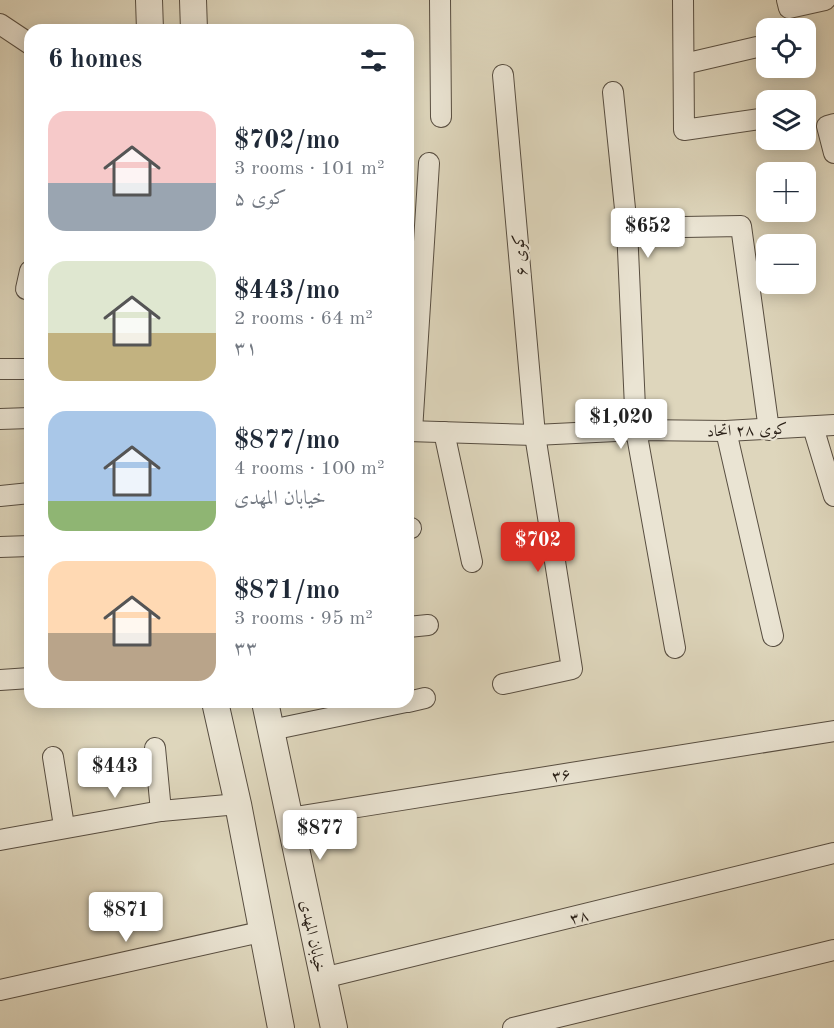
<!DOCTYPE html>
<html lang="en">
<head>
<meta charset="utf-8">
<style>
	:root { --surface:#fff; --page:#f2f2f3; --text:#1f2937; --muted:#747a83; --accent:#d93025 }
	body { margin:0; font-family:"Old Standard TT",Amiri,serif; background:var(--page); color:var(--text); height:100vh; display:flex; flex-direction:column; font-size:22px; white-space:nowrap }
	* { box-sizing:border-box; margin:0 }
	p { font-size:20px; color:var(--muted) }
	.icon { flex:none; width:33px; height:33px; fill:none; stroke:currentColor; stroke-width:2; stroke-linecap:round; stroke-linejoin:round }
	.map { position:relative; flex:1; overflow:hidden }
	.drawer { position:absolute; left:24px; top:24px; width:390px; height:684px; display:flex; flex-direction:column; background:var(--surface); border-radius:18px; box-shadow:0 3px 15px #0003 }
	.drawer>* { flex:none }
	.fabs { position:absolute; left:756px; top:18px; display:grid; gap:12px }
	.fabs a { display:grid; place-items:center; width:60px; height:60px; border-radius:12px; background:var(--surface); box-shadow:0 3px 15px #0003; font-size:30px }
	.price { position:absolute; translate:-50% -51px; padding:0 14px; border-radius:6px; background:#fff; color:#222; font-size:20px; line-height:39px; filter:drop-shadow(0 2px 3px #0008) }
	.price::after { content:''; position:absolute; left:50%; top:36px; width:18px; height:14px; margin-left:-9px; background:inherit; clip-path:polygon(0 0,100% 0,50% 100%) }
	.price.on { background:var(--accent); color:#fff }
	ul { padding:0; list-style:none }
	li { display:flex; align-items:center; gap:18px; height:150px; padding:0 24px }
	li span { display:grid; place-items:center; flex:none; width:168px; height:120px; border-radius:18px; color:#555 }
	li>.icon { margin-inline-start:auto }
	span .icon { width:72px; height:72px; fill:#fffc; stroke-width:1 }
	li b { font-size:26px }
	h2 { display:flex; justify-content:space-between; align-items:center; height:72px; padding:0 24px; font-size:26px }
	.map>svg:first-child { display:block }
	.lines { fill:none; stroke-linecap:round; stroke-linejoin:round }
	.minor-casing { stroke:#584e41; stroke-width:22 }
	.tertiary-casing { stroke:#584e41; stroke-width:28 }
	.minor { stroke:#eae4d3; stroke-width:20 }
	.tertiary { stroke:#eae4d3; stroke-width:26 }
	.labels { text-anchor:middle; stroke-width:4.5; stroke-linejoin:round; paint-order:stroke }
	.street-label { font-size:16px; fill:#2b2118; stroke:#eae4d3 }
</style>
</head>
<body>
<div class="map">
<svg width="834" height="1028" viewBox="0 0 834 1028">
	<rect width="100%" height="100%" fill="#ded6bc"/>
	<filter id="stains"><feTurbulence type="fractalNoise" baseFrequency=".00333" numOctaves="4"/><feColorMatrix values="0 0 0 0 .2 0 0 0 0 .09 0 0 0 0 .02 0 0 0 .5 -.17"/></filter>
	<radialGradient id="worn" r=".72"><stop offset=".6" stop-color="#630" stop-opacity="0"/><stop offset="1" stop-color="#630" stop-opacity=".3"/></radialGradient>
	<g class="lines">
		<defs>
			<g id="minor">
				<path d="M 440,0 L 441,117"/>
				<path d="M 683,0 L 684,130 L 766,118"/>
				<path d="M 787,0 L 789,8 L 825,0"/>
				<path d="M 0,24 L 30,44"/>
				<path d="M 684,64 L 757,47"/>
				<path d="M 613,92 L 627,228 L 636,430 L 675,648"/>
				<path d="M 834,124 L 827,126 L 834,153"/>
				<path d="M 627,228 L 741,226 L 769,430"/>
				<path d="M 26,289 L 30,271"/>
				<path d="M 0,369 L 30,369"/>
				<path d="M 0,419 L 30,418"/>
				<path d="M 813,427 L 834,496"/>
				<path d="M 408,431 L 535,435 L 636,430 L 726,431 L 834,425"/>
				<path d="M 412,431 L 429,163"/>
				<path d="M 726,431 L 773,636"/>
				<path d="M 444,432 L 472,562"/>
				<path d="M 0,496 L 30,493"/>
				<path d="M 408,529 L 411,528"/>
				<path d="M 0,547 L 30,546"/>
				<path d="M 408,627 L 428,625"/>
				<path d="M 0,680 L 30,678"/>
				<path d="M 503,684 L 572,669 L 535,435 L 503,75"/>
				<path d="M 408,702 L 425,698"/>
				<path d="M 271,730 L 406,702"/>
				<path d="M 155,748 L 161,811"/>
				<path d="M 53,757 L 64,826"/>
				<path d="M 289,818 L 834,731"/>
				<path d="M 0,840 L 161,811 L 238,804"/>
				<path d="M 323,978 L 834,853"/>
				<path d="M 0,990 L 260,932"/>
				<path d="M 513,1028 L 834,950"/>
			</g>
			<g id="tertiary">
				<path d="M 149,0 L 150,30"/>
				<path d="M 193,0 L 194,30"/>
				<path d="M 215,702 L 238,804 L 281,1028"/>
				<path d="M 265,702 L 334,1028"/>
			</g>
		</defs>
		<!-- minor casing -->
		<use href="#minor" class="minor-casing"/>
		<!-- tertiary casing -->
		<use href="#tertiary" class="tertiary-casing"/>
		<!-- minor -->
		<use href="#minor" class="minor"/>
		<!-- tertiary -->
		<use href="#tertiary" class="tertiary"/>
	</g>
	<g class="labels">
		<!-- street labels -->
		<g class="street-label">
			<text transform="translate(519 255) rotate(-95)" y="6">کوی ۶</text>
			<text transform="translate(747 429) rotate(-2)" y="6">کوی ۲۸ اتحاد</text>
			<text transform="translate(561 774) rotate(-9)" y="6">۳۶</text>
			<text transform="translate(579 916) rotate(-14)" y="6">۳۸</text>
			<text transform="translate(314 936) rotate(78)" y="6">خیابان المهدی</text>
		</g>
	</g>
	<rect width="100%" height="100%" filter="url(#stains)"/>
	<rect width="100%" height="100%" fill="url(#worn)"/>
</svg>
<div class="fabs">
<a><svg class="icon" aria-label="locate" viewBox="0 0 24 24"><circle cx="12" cy="12" r="6"/><path d="M12 2v4M12 18v4M2 12h4M18 12h4"/></svg></a>
<a><svg class="icon" aria-label="layers" viewBox="0 0 24 24"><path d="M12 4l9 5-9 5-9-5zM3 14l9 5 9-5"/></svg></a>
<a>+</a>
<a>−</a>
</div>
<b class="price" style="left:648px;top:259px">$652</b>
<b class="price" style="left:621px;top:450px">$1,020</b>
<b class="price on" style="left:538px;top:573px">$702</b>
<b class="price" style="left:115px;top:799px">$443</b>
<b class="price" style="left:320px;top:861px">$877</b>
<b class="price" style="left:126px;top:943px">$871</b>
<section class="drawer">
<h2>6 homes<svg class="icon" aria-label="filters" viewBox="0 0 24 24"><path d="M4 7h16M4 17h16"/><circle cx="9" cy="7" r="2"/><circle cx="15" cy="17" r="2"/></svg></h2>
<ul>
<li><span style="background:linear-gradient(#f6c9c9 60%,#9aa5b1 0)"><svg class="icon" aria-label="home" viewBox="0 0 24 24"><path d="M3 11l9-7 9 7M6 9v11h12V9"/></svg></span><div><b>$702/mo</b><p>3 rooms · 101 m²</p><p>کوی ۵</p></div></li>
<li><span style="background:linear-gradient(#dfe7d0 60%,#c2b280 0)"><svg class="icon" aria-label="home" viewBox="0 0 24 24"><path d="M3 11l9-7 9 7M6 9v11h12V9"/></svg></span><div><b>$443/mo</b><p>2 rooms · 64 m²</p><p>۳۱</p></div></li>
<li><span style="background:linear-gradient(#a9c7e8 75%,#8fb573 0)"><svg class="icon" aria-label="home" viewBox="0 0 24 24"><path d="M3 11l9-7 9 7M6 9v11h12V9"/></svg></span><div><b>$877/mo</b><p>4 rooms · 100 m²</p><p>خیابان المهدی</p></div></li>
<li><span style="background:linear-gradient(#ffd9b3 60%,#b9a48a 0)"><svg class="icon" aria-label="home" viewBox="0 0 24 24"><path d="M3 11l9-7 9 7M6 9v11h12V9"/></svg></span><div><b>$871/mo</b><p>3 rooms · 95 m²</p><p>۳۳</p></div></li>
</ul>
</section>
</div>
</body>
</html>
